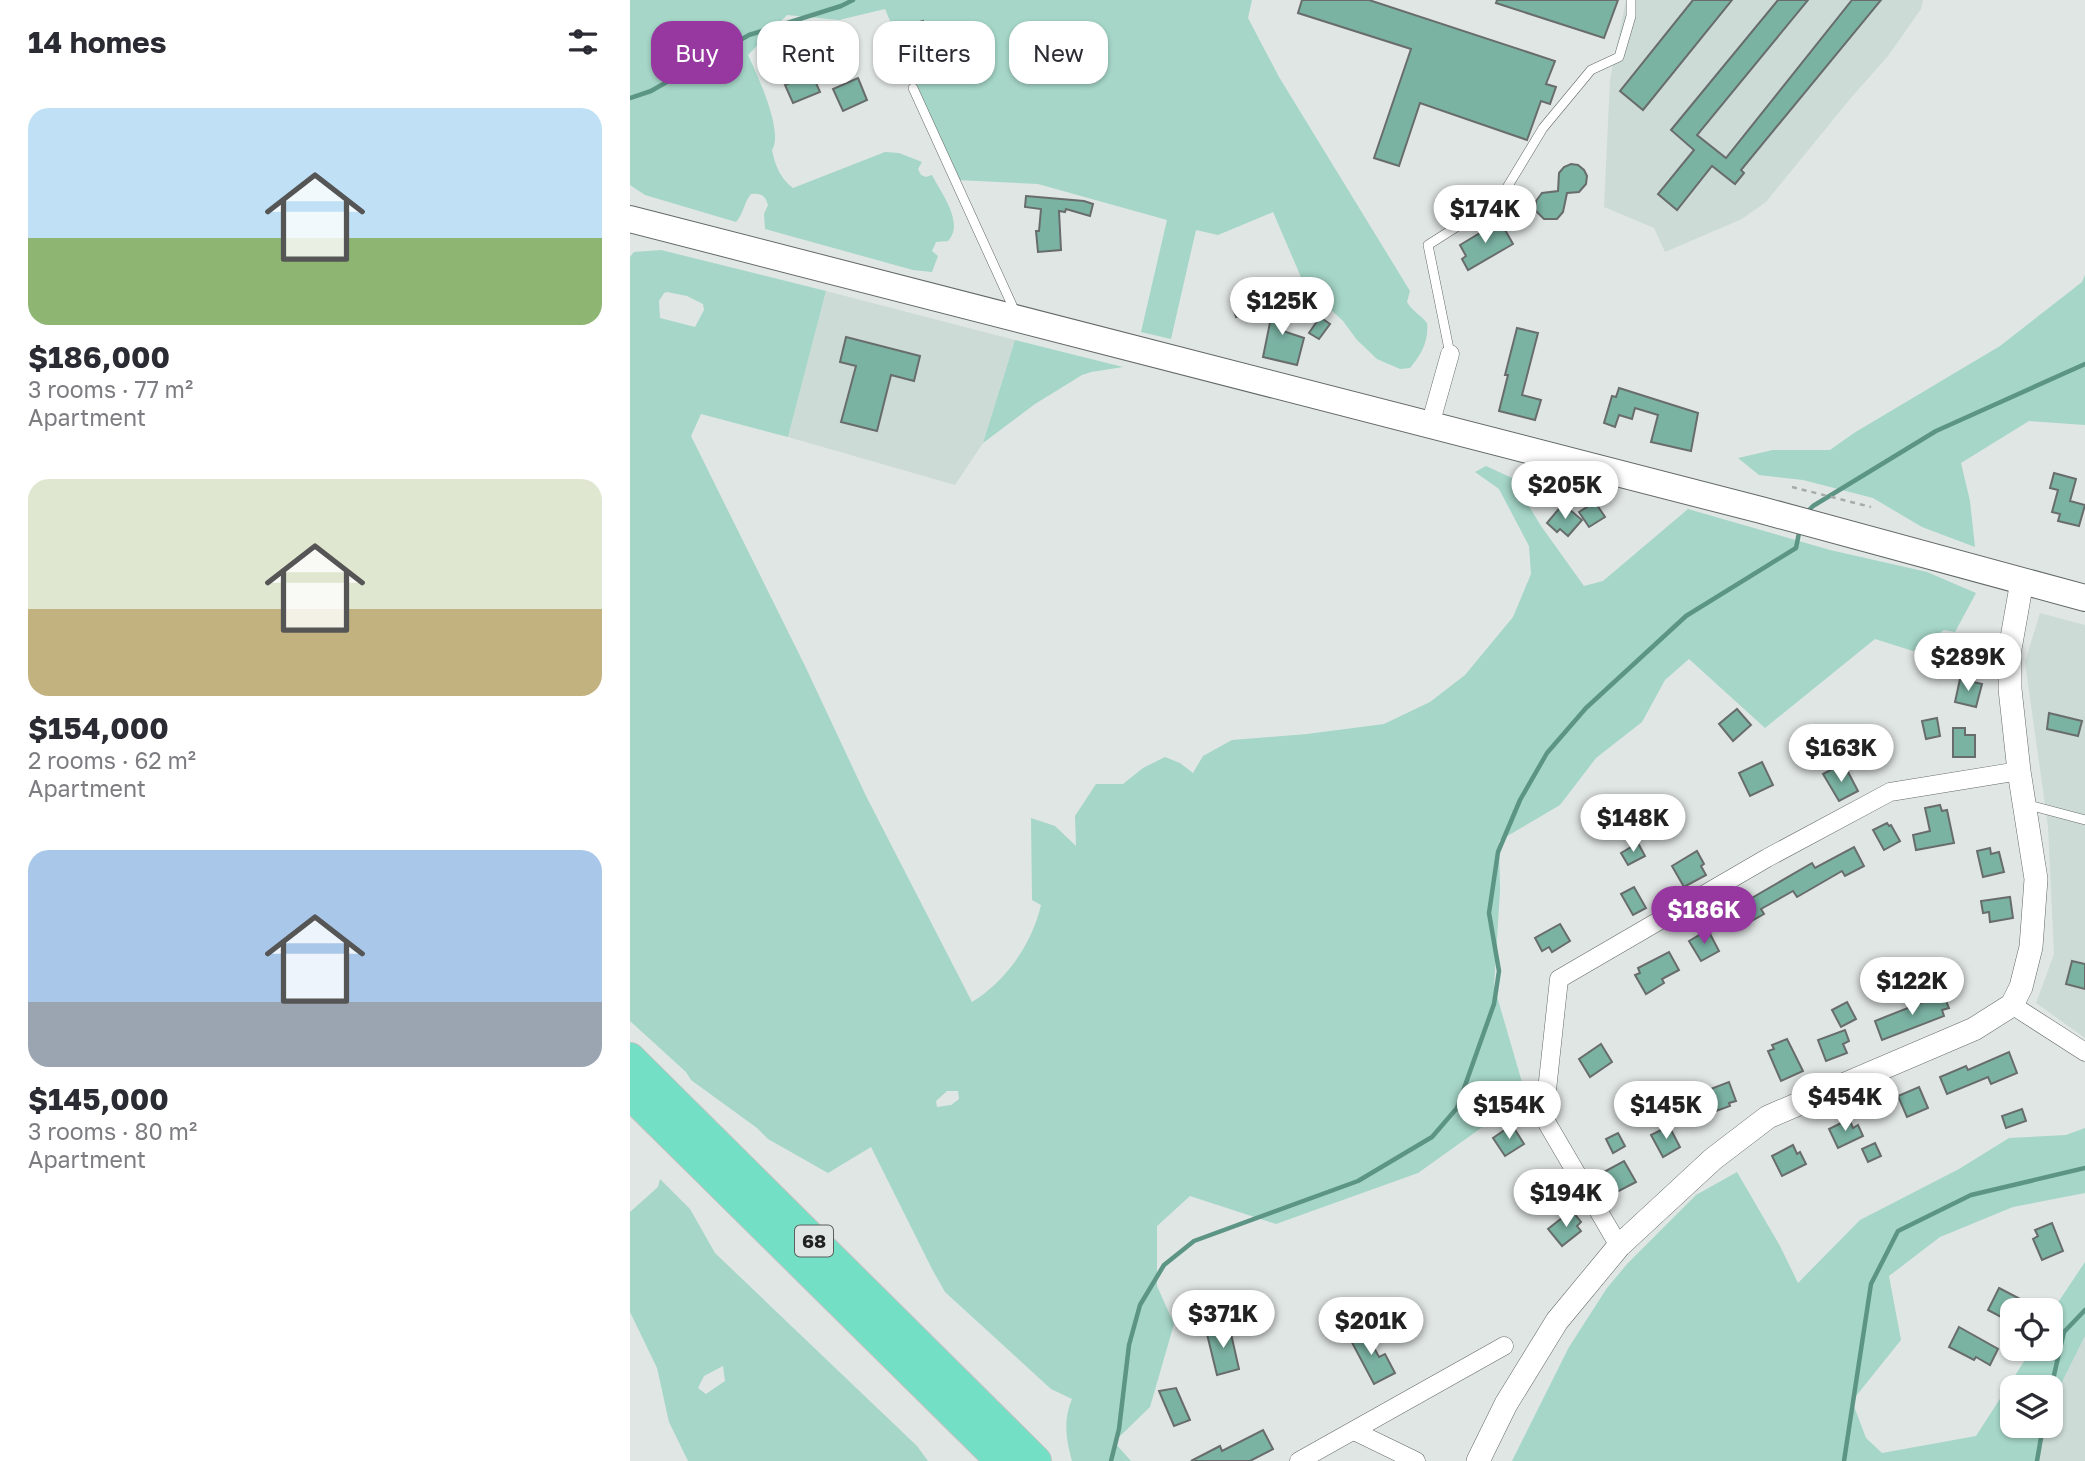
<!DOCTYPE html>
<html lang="en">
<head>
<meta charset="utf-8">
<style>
	:root { --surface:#fff; --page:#f7f7f7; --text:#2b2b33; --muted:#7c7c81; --accent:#9737a0 }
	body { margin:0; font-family:"Golos Text",sans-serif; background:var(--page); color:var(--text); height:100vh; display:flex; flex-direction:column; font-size:26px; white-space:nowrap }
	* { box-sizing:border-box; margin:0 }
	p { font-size:23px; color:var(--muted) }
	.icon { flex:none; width:38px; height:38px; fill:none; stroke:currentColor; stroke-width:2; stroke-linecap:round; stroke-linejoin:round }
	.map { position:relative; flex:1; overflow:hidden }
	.details { display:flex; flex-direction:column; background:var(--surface); width:630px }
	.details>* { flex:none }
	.guide { position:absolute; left:21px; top:21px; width:665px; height:63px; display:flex; gap:14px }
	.buttons { position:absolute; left:1370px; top:1298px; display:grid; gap:14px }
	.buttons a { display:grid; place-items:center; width:63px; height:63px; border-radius:14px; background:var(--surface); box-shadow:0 2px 5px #0004; font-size:35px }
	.price { position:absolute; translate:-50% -60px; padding:0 16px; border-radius:24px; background:#fff; color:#222; font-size:23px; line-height:46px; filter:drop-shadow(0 2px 4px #0008) }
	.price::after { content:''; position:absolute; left:50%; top:42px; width:21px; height:16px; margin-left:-10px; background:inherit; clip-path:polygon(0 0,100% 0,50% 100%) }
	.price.active { background:var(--accent); color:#fff }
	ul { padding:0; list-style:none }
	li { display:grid; align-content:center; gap:14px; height:371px; padding:0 28px }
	li span { display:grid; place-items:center; height:217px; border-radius:21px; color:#555 }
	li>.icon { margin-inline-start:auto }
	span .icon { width:126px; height:126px; fill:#fffc; stroke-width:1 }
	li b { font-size:30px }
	h2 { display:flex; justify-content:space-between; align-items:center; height:84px; padding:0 28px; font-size:30px }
	.pill { padding:0 24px; border-radius:21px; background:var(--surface); box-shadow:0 2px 5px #0004; font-size:24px; line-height:63px }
	.pill.active { background:var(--accent); color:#fff }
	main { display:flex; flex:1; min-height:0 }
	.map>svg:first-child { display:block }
	.built { fill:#ccdbd6 }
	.green { fill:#a5d6c7; fill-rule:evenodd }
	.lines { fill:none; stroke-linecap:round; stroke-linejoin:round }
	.stream { stroke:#5d9585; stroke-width:4.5 }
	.building { fill:#7bb3a3; stroke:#686d6c; stroke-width:2 }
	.service-casing { stroke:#636967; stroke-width:10 }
	.minor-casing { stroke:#636967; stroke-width:19 }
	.tertiary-casing { stroke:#636967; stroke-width:24 }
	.secondary-casing { stroke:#636967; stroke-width:28 }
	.trunk-casing { stroke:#c1c1c1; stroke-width:32 }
	.path { stroke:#a6aba9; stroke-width:2.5; stroke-dasharray:5 5; stroke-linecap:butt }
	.service { stroke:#fff; stroke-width:9 }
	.minor { stroke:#fff; stroke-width:18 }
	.tertiary { stroke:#fff; stroke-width:23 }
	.secondary { stroke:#fff; stroke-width:26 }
	.trunk { stroke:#73e0c6; stroke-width:30 }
	.labels { text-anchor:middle; stroke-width:6; stroke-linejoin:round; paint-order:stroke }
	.shield { fill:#e0e6e4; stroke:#5a5e5c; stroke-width:2 }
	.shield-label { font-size:19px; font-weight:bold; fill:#202322 }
</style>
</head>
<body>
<main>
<section class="details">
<h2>14 homes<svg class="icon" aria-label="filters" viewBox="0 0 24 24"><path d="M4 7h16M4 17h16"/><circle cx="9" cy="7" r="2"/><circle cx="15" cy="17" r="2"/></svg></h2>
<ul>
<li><span style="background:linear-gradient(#bfe0f5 60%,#8fb573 0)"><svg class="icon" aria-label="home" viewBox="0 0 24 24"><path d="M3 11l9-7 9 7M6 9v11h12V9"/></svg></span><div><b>$186,000</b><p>3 rooms · 77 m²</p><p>Apartment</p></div></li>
<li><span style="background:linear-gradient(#dfe7d0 60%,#c2b280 0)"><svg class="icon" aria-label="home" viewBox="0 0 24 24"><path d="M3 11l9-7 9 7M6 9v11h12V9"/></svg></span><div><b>$154,000</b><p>2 rooms · 62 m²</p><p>Apartment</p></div></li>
<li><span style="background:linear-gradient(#a9c7e8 70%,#9aa5b1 0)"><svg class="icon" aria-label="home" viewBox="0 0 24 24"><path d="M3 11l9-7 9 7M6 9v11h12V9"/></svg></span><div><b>$145,000</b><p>3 rooms · 80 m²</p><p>Apartment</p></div></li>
</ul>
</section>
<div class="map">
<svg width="1455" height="1461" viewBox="0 0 1455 1461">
	<rect width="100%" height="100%" fill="#e0e6e4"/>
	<!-- built -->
	<g class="built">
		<path d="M 996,0 L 1293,0 L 1291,9 L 1258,56 L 1220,99 L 1136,202 L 1112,219 L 1035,252 L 1024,228 L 974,207 L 980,80 Z"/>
		<path d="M 196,291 L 385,340 L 353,443 L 325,485 L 158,437 Z"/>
		<path d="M 1410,613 L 1455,625 L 1455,1038 L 1406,1003 L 1424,954 L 1418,827 L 1395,662 Z"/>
		<path d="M 1455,1336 L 1455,1461 L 1408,1461 L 1412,1426 L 1421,1426 L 1421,1404 Z"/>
	</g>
	<!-- green -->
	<g class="green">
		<path d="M 0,0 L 622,0 L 618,18 L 649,77 L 780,291 L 777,302 C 782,311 791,315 797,323 C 799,341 791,355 780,368 L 770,369 L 747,359 L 727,340 L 713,321 L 674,284 L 643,212 L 588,235 L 566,230 L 541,339 L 511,332 L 537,220 L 408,184 L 327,180 L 255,9 L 209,20 L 157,15 L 118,55 C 127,74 154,132 142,150 C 145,166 151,179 163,188 L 255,152 L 269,153 L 292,162 L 288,169 L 291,175 L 296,177 L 302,175 C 311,193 335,223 318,241 L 306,242 L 302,251 L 308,256 L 302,272 L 283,270 L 135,229 L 134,214 L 138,205 C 135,195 131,193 121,194 C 114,202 114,213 106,222 L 15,195 L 0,185 Z"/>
		<path d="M 31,250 L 196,291 L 158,437 L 71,414 L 61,436 L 176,668 L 236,796 L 342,1002 C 376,981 402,944 411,905 L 402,900 L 401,818 L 425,826 L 446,846 L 445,816 L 466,784 L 493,784 L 513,768 L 535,757 L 550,763 L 563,773 L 573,756 L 602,740 L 677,734 L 754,724 L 800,702 L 835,675 L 883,617 L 901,574 L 899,546 L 869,489 L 845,472 L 856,466 L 882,478 L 911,526 L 954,586 L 973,581 L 1058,509 L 1200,550 L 1297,572 L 1346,593 L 1325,632 L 1314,630 L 1283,651 L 1245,639 L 1135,728 L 1059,659 L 1035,680 L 1012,722 L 966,758 L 930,805 L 869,841 L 870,891 L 864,986 L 896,1096 L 788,1173 L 646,1224 L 560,1196 L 527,1226 L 527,1286 L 544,1324 L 520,1407 L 484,1442 L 501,1461 L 442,1461 C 436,1440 433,1420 442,1399 L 421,1389 L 315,1292 L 302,1269 L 241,1147 L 198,1173 L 138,1139 L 127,1128 L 61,1080 L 56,1072 L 0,1021 L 0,257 L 4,252 ZM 37,292 L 57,296 L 73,304 L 74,310 L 65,327 L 30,318 L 29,301 L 34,293 ZM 317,1091 L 328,1091 L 329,1099 L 321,1105 L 307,1107 L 306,1101 Z"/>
		<path d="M 1455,275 L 1455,425 L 1399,421 L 1331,463 L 1340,501 L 1345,547 L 1292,527 L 1243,498 L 1173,480 L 1129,475 L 1108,458 L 1143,450 L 1200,450 L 1224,433 L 1370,346 L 1452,282 Z"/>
		<path d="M 385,340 L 493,367 L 461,372 L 452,375 L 405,404 L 353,443 Z"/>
		<path d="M 1455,1128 L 1455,1193 L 1383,1207 L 1310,1237 L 1259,1276 L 1271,1340 L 1222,1401 L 1236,1438 L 1252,1453 L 1346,1436 L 1402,1349 L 1421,1349 L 1421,1313 L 1455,1262 L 1455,1336 L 1421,1404 L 1421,1388 L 1382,1388 L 1382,1426 L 1412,1426 L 1408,1461 L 882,1461 L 939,1347 L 977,1288 L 998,1263 L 1066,1195 L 1107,1172 L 1150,1246 L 1168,1283 L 1230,1220 L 1329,1169 L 1379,1138 L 1436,1135 Z"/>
		<path d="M 30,1179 L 60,1209 L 85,1253 L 287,1446 L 298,1461 L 58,1461 L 39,1422 L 27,1368 L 0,1312 L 0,1212 L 28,1187 ZM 93,1366 L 95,1381 L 76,1394 L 68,1388 L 74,1376 Z"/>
	</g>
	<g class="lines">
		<!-- stream -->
		<g class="stream">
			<path d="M 0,98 L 21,91 L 119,35 L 211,6 L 223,0"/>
			<path d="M 1175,514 L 1183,506 L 1306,431 L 1455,364"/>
			<path d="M 1421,1388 L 1434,1332 L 1455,1310"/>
			<path d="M 481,1461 L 489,1429 L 499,1345 L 510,1305 L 534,1265 L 564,1241 L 728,1181 L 802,1137 L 827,1108 L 864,1004 L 869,971 L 859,913 L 868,852 L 890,800 L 917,753 L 956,708 L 1056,616 L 1166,548 L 1170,528"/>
			<path d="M 1214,1461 L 1241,1284 L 1268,1231 L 1341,1195 L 1455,1168"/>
			<path d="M 1407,1461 L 1413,1426"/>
		</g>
	</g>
	<!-- building -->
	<g class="building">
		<path d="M 672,0 L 739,0 L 925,61 L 916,84 L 926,87 L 920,104 L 911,101 L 897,140 L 790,103 L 769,166 L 744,158 L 781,49 L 668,13 Z"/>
		<path d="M 867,0 L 988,0 L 974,38 L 866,3 Z"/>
		<path d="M 1063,0 L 1102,0 L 1013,110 L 990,91 Z"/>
		<path d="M 1148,0 L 1178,0 L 1067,135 L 1096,158 L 1222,0 L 1251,0 L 1111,170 L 1114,173 L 1105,184 L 1082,166 L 1047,210 L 1028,194 L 1064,150 L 1041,130 Z"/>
		<path d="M 293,21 L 299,39 L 275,46 L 269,28 Z"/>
		<path d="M 182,74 L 190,92 L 163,103 L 155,85 Z"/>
		<path d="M 228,78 L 237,100 L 213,111 L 203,89 Z"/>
		<path d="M 941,164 L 948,165 L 954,170 L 957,176 L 956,184 L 949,192 L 937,193 L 933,212 L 927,219 L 914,219 L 906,211 L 906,201 L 912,193 L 928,191 L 929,173 L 934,167 Z"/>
		<path d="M 396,196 L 454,201 L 463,204 L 460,216 L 436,209 L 435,212 L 429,211 L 431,250 L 408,252 L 406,231 L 409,231 L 411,209 L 395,207 Z"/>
		<path d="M 870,221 L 883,244 L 838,270 L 832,259 L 836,256 L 830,245 Z"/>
		<path d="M 620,296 L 624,312 L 606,317 L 601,302 Z"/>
		<path d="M 645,298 L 659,301 L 653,331 L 674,338 L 667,365 L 633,357 Z"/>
		<path d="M 690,317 L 700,324 L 689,339 L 679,333 Z"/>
		<path d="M 887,328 L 908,333 L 892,395 L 911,400 L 905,420 L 869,411 L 878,375 L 875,375 Z"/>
		<path d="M 216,337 L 290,356 L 284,381 L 261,375 L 247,431 L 211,422 L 226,366 L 210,362 Z"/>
		<path d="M 989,388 L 1068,413 L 1061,451 L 1021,442 L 1028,415 L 1005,408 L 1002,419 L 989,415 L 985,427 L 974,423 L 982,396 L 986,397 Z"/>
		<path d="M 1424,473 L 1446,479 L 1440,501 L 1455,505 L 1449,526 L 1428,521 L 1430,514 L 1422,512 L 1428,490 L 1420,488 Z"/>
		<path d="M 965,502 L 975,517 L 959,527 L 949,512 Z"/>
		<path d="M 933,504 L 952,520 L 938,536 L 930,529 L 927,532 L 917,523 Z"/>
		<path d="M 1330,679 L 1352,684 L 1346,707 L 1325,702 Z"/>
		<path d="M 1107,709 L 1121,725 L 1103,741 L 1089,724 Z"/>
		<path d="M 1419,713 L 1452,721 L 1448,736 L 1417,729 Z"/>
		<path d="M 1307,718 L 1310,736 L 1296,739 L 1292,721 Z"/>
		<path d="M 1323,728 L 1335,728 L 1335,735 L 1345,735 L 1345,757 L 1323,757 Z"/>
		<path d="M 1132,762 L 1143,785 L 1120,796 L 1109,773 Z"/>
		<path d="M 1206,767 L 1211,776 L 1218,772 L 1228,791 L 1209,801 L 1193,774 Z"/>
		<path d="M 1310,805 L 1312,811 L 1317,810 L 1324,843 L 1286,850 L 1283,835 L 1300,831 L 1295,808 Z"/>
		<path d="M 1257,823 L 1259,826 L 1261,825 L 1270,841 L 1254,850 L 1243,830 Z"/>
		<path d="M 1008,843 L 1015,856 L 998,865 L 991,853 Z"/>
		<path d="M 1224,847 L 1234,866 L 1215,876 L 1212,871 L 1167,897 L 1163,891 L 1131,909 L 1134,914 L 1111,927 L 1101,910 L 1182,863 L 1185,868 Z"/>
		<path d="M 1360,848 L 1361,854 L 1369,852 L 1374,872 L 1353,877 L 1347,851 Z"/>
		<path d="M 1067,851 L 1074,864 L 1071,866 L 1076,875 L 1054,887 L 1042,866 Z"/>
		<path d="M 1004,887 L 1016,908 L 1003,915 L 991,894 Z"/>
		<path d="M 1380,897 L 1383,918 L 1360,922 L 1359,912 L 1353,913 L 1351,901 Z"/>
		<path d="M 930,924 L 940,941 L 922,952 L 919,947 L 912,951 L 905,938 Z"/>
		<path d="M 1078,930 L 1089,951 L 1071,961 L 1059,941 Z"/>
		<path d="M 1039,952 L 1049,970 L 1032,979 L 1034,983 L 1016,994 L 1005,975 L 1010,973 L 1008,968 Z"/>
		<path d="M 1442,961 L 1455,964 L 1455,989 L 1436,984 Z"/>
		<path d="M 1313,994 L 1319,1008 L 1312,1010 L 1314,1016 L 1252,1040 L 1245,1021 Z"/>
		<path d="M 1217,1002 L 1226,1019 L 1211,1027 L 1202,1010 Z"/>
		<path d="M 1215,1030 L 1219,1041 L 1213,1044 L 1217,1053 L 1196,1061 L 1188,1040 Z"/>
		<path d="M 1157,1039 L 1173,1071 L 1151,1081 L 1138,1051 L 1144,1049 L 1142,1045 Z"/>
		<path d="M 971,1044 L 982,1062 L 960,1077 L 949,1059 Z"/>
		<path d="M 1379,1052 L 1387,1073 L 1361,1084 L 1358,1077 L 1317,1094 L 1310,1077 L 1336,1066 L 1338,1070 Z"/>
		<path d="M 1099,1082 L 1106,1101 L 1099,1103 L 1100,1106 L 1078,1114 L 1070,1093 Z"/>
		<path d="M 1026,1083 L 1046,1113 L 1036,1120 L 1017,1089 Z"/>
		<path d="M 1289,1087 L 1298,1108 L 1277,1117 L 1268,1096 Z"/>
		<path d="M 1392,1109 L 1396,1121 L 1376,1128 L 1372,1116 Z"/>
		<path d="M 1219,1119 L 1223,1128 L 1228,1125 L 1233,1136 L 1208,1148 L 1199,1129 Z"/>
		<path d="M 882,1125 L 894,1144 L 875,1156 L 863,1138 Z"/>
		<path d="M 1039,1126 L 1050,1147 L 1033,1157 L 1021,1135 Z"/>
		<path d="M 988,1133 L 995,1146 L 983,1153 L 976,1139 Z"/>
		<path d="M 1245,1143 L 1251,1156 L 1238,1162 L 1232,1149 Z"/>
		<path d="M 1163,1145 L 1167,1154 L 1170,1152 L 1176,1164 L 1152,1176 L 1142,1156 Z"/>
		<path d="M 994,1161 L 1006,1182 L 985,1193 L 974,1172 Z"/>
		<path d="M 943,1212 L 951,1222 L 947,1226 L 951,1231 L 932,1246 L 918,1229 L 937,1214 L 938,1216 Z"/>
		<path d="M 1422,1223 L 1433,1251 L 1412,1260 L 1403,1239 L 1408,1236 L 1405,1230 Z"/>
		<path d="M 1369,1288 L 1394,1301 L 1389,1311 L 1381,1311 L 1377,1320 L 1358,1310 Z"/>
		<path d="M 599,1325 L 609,1369 L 587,1375 L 576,1330 Z"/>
		<path d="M 733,1327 L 749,1357 L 755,1354 L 765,1373 L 744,1384 L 718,1335 Z"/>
		<path d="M 1329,1327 L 1368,1349 L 1360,1365 L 1346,1357 L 1344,1360 L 1319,1347 Z"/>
		<path d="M 546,1388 L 560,1420 L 544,1426 L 529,1391 Z"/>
		<path d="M 633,1430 L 643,1449 L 620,1461 L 561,1461 L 590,1446 L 592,1451 Z"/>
	</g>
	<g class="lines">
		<defs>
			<g id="service">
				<path d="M 283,88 L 382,305 L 380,314"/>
				<path d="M 820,354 L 798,245 L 870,199 L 913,128 L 961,70 L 989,57 L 1001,16 L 1001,0"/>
				<path d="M 1395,804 L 1455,820"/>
			</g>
			<g id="minor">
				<path d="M 800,425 L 820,354"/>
				<path d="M 1382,1005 L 1455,1052"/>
				<path d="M 989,1246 L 914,1118 L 929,979 L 1137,858 L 1260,792 L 1389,771"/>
				<path d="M 724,1431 L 786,1461"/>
				<path d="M 669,1461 L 874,1346"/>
			</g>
			<path id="tertiary" d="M 848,1461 L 876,1404 L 927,1321 L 989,1246 L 1083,1159 L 1138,1117 L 1344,1029 L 1382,1005 L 1391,987 L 1401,947 L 1406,879 L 1389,771 L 1380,689 L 1380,649 L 1392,581"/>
			<path id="secondary" d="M 0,219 L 1131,510 L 1455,598"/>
			<g id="trunk">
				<path d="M 0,1058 L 406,1461"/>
				<path d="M 0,1094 L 371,1461"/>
			</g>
		</defs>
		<!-- service casing -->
		<use href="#service" class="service-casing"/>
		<!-- minor casing -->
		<use href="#minor" class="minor-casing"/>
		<!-- tertiary casing -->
		<use href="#tertiary" class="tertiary-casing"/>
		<!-- secondary casing -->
		<use href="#secondary" class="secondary-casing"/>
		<!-- trunk casing -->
		<use href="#trunk" class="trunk-casing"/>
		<!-- path -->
		<path class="path" d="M 1162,487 L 1241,507"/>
		<!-- service -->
		<use href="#service" class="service"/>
		<!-- minor -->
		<use href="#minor" class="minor"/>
		<!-- tertiary -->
		<use href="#tertiary" class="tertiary"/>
		<!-- secondary -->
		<use href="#secondary" class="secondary"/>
		<!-- trunk -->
		<use href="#trunk" class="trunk"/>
	</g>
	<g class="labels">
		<!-- shield labels -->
		<rect class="shield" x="165" y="1225.5" width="38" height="31" rx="5"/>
		<g class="shield-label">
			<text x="184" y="1248">68</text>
		</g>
	</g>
</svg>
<div class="buttons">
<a><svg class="icon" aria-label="locate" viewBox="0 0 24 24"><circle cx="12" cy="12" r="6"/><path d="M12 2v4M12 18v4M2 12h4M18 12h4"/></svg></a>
<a><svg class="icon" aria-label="layers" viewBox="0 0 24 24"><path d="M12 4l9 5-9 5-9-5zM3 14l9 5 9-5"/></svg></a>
</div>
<b class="price" style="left:855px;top:245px">$174K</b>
<b class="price" style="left:652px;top:337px">$125K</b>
<b class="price" style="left:935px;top:521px">$205K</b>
<b class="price" style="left:1338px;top:693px">$289K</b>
<b class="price" style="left:1211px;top:784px">$163K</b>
<b class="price" style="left:1003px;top:854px">$148K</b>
<b class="price active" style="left:1074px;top:946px">$186K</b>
<b class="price" style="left:1282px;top:1017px">$122K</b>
<b class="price" style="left:1215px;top:1133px">$454K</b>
<b class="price" style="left:879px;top:1141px">$154K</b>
<b class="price" style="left:1036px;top:1141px">$145K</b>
<b class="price" style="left:936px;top:1229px">$194K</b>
<b class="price" style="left:593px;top:1350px">$371K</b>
<b class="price" style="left:741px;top:1357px">$201K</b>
<div class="guide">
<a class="pill active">Buy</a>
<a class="pill">Rent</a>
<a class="pill">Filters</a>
<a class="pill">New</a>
</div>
</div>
</main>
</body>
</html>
